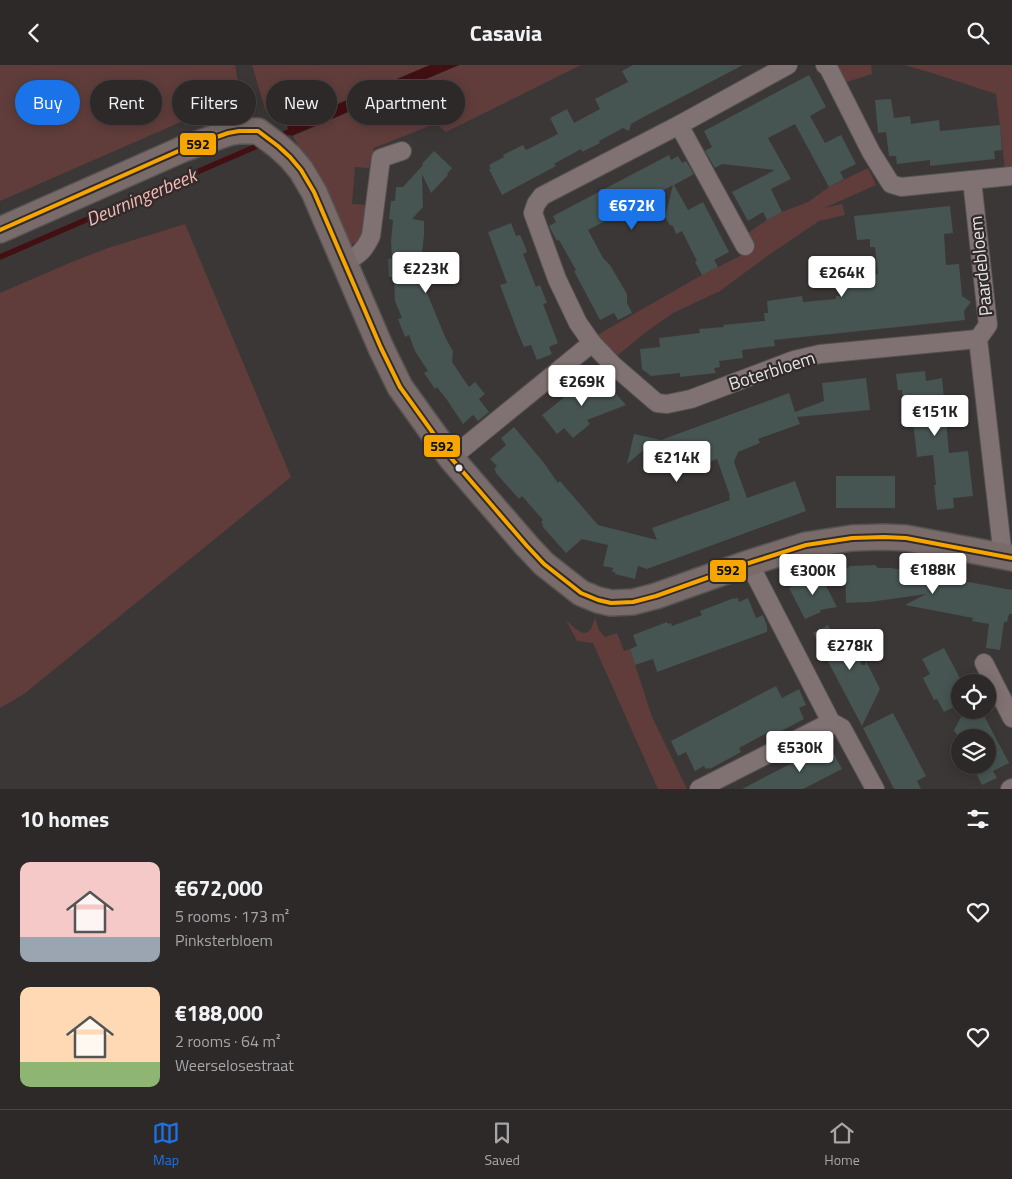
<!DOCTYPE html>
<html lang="en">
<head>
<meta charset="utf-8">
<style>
	:root { --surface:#2c2928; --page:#343130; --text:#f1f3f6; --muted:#a6a6a8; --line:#484545; --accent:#1a73e8 }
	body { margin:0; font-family:"Titillium Web",sans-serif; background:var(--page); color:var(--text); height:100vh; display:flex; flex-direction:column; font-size:19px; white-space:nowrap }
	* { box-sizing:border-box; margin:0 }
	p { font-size:16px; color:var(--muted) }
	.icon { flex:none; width:28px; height:28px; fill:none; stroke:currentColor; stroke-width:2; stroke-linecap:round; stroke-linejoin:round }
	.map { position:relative; height:724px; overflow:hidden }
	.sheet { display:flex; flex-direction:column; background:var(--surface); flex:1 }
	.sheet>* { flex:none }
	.guide { position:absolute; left:15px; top:15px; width:500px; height:45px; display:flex; gap:10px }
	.controls { position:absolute; left:951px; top:609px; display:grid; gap:10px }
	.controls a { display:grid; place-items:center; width:45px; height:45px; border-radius:50%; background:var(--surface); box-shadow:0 2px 12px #0003,0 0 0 1px var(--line); font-size:25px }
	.price { position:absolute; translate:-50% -42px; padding:0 11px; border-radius:5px; background:#fff; color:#222; font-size:16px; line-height:32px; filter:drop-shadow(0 1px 2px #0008) }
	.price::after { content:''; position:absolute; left:50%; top:30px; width:15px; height:11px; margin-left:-8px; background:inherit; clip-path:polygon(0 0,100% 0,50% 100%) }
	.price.active { background:var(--accent); color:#fff }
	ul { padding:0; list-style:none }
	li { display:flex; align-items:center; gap:15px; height:125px; padding:0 20px }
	li span { display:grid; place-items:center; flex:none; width:140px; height:100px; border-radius:10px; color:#555 }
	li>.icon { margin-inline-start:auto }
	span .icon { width:60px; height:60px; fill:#fffc; stroke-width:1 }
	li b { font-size:21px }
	h2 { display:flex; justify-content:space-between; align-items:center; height:60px; padding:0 20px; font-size:21px }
	.chip { padding:0 18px; border-radius:22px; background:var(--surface); box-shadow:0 2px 12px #0003,0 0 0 1px var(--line); font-size:18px; line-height:45px }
	.chip.active { background:var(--accent); color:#fff }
	header { display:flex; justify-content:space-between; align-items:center; height:65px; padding:0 20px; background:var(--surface); font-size:22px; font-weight:700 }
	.tabs { display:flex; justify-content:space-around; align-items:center; height:70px; border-top:1px solid var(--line); background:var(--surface); font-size:14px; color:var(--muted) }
	.tabs a { display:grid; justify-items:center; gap:2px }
	.tabs .active { color:var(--accent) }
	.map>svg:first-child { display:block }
	.green { fill:#603d3b }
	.water { fill:#420f12 }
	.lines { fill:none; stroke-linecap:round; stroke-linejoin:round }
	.stream { stroke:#420f12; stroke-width:5.5 }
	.building { fill:#465452 }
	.street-casing { stroke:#565353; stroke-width:20 }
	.secondary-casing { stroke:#565353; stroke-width:28 }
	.street { stroke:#807272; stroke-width:18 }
	.secondary { stroke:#786b69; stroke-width:25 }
	.bus-1-casing { stroke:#312c2b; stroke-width:8 }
	.bus-1 { stroke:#f7a600; stroke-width:4 }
	.bus-dot { fill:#e7e3e3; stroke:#312c2b; stroke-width:2 }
	.labels { text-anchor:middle; stroke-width:4.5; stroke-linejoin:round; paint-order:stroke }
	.street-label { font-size:18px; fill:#e7e3e3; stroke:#312c2b }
	.water-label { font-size:19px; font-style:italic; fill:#f5b9b5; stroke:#312c2b }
	.line-badge { stroke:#312c2b; stroke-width:2 }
	.pale-badge-label { font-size:14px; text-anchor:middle; font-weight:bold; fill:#111 }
</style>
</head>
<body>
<header><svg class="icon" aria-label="back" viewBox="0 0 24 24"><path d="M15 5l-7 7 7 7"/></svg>Casavia<svg class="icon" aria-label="search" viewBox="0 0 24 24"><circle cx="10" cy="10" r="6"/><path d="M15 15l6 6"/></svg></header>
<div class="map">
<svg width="1012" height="724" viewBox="0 0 1012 724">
	<rect width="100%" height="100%" fill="#3b3736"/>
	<!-- green -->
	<g class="green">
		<path d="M 0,0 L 235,0 L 243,42 L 209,57 L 183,56 L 0,136 Z"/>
		<path d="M 252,0 L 430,0 L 336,39 L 286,62 L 266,47 Z"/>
		<path d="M 459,0 L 581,0 L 446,67 L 441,63 L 437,58 L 374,83 L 369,103 L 355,102 L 352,139 L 367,140 C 366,155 368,182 346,179 L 317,118 L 293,71 Z"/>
		<path d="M 835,0 L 871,0 L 872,9 L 844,18 Z"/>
		<path d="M 904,0 L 1012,0 L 1012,103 L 1005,104 L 996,29 L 929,7 Z"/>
		<path d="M 868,103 L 876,120 L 824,143 L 842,139 L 845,150 L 819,156 L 773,187 L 720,226 L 673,248 L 646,267 L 618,290 L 603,277 L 592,273 L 702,210 L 742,190 L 751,184 L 745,170 L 767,155 L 782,147 L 808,137 L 829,122 Z"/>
		<path d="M 185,159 L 291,412 L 24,629 L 0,643 L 0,228 L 72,197 L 108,183 Z"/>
		<path d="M 595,553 L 599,565 L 605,572 L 617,568 L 624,586 L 630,584 L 652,652 L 687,724 L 658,724 L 593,578 L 577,576 L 566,555 C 572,560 578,568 586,568 L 591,564 Z"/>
	</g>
	<!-- water -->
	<path class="water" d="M 430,0 L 459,0 L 291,71 L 287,61 Z"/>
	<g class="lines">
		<!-- stream -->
		<g class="stream">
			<path d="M 277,72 L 296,64"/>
			<path d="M 0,192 L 264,78"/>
		</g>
	</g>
	<!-- building -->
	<g class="building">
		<path d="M 633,0 L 743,0 L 636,56 L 631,59 L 629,66 L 623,63 L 599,76 L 600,78 L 582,87 L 581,84 L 554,99 L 556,101 L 502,130 L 489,104 L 491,104 L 489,100 L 504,92 L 503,90 L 523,80 L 526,85 L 558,69 L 550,53 L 567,44 L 574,58 L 600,44 L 595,34 L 628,17 L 622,6 Z"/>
		<path d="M 809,10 L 826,42 L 810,51 L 825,78 L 841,70 L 856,99 L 840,107 L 844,114 L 829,122 L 795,59 L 768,73 L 791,114 L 771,124 L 782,147 L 767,155 L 763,147 L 748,156 L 732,127 L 775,105 L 722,99 L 715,103 L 705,86 L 712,82 L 704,66 Z"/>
		<path d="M 891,34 L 894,53 L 910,51 L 911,59 L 939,55 L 940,66 L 1000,60 L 1002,85 L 994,86 L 995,94 L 930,101 L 930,95 L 897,99 L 896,91 L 889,91 L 886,67 L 878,68 L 875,35 Z"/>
		<path d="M 434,86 L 452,103 L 447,109 L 448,110 L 431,128 L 422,109 L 423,142 L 412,154 L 424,156 L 424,170 L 422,188 L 417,189 L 419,217 L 422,216 L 446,274 L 453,286 L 452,297 L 469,322 L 475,317 L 485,329 L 479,334 L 489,347 L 478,356 L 473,350 L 463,359 L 447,335 L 437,322 L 435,324 L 424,308 L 428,306 L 415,286 L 409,270 L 405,272 L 398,254 L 402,253 L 395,236 L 394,212 L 389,212 L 388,194 L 392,193 L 391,177 L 393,155 L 389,154 L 391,136 L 395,136 L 396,122 L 403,122 L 423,100 L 422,99 Z"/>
		<path d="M 669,90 L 671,95 L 678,91 L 682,98 L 686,96 L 694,109 L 674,120 L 688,145 L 703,137 L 729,187 L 714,195 L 718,202 L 702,210 L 695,197 L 697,196 L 682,166 L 676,169 L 673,161 L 670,160 L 665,152 L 673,120 L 588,165 L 603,193 L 610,200 L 627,229 L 627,238 L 632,248 L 618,255 L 614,248 L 600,255 L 574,206 L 576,205 L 559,175 L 557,176 L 549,161 L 556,157 L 553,151 Z"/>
		<path d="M 950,141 L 953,168 L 944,169 L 946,200 L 959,199 L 962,231 L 971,237 L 964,246 L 965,255 L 774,275 L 775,281 L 742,285 L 743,293 L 719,296 L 720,302 L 714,303 L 716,308 L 680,312 L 680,308 L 651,311 L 642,304 L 640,284 L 660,282 L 659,273 L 700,268 L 699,264 L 724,262 L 723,260 L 765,256 L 764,248 L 768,248 L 767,236 L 802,231 L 803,237 L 836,234 L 836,231 L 840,231 L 838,213 L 878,209 L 875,182 L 870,182 L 870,174 L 857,175 L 854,151 Z"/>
		<path d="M 511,158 L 516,171 L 520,170 L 524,179 L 527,187 L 523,189 L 536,222 L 540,220 L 547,238 L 543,239 L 558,278 L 549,282 L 552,289 L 537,295 L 531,280 L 524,282 L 518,268 L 500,220 L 507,218 L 488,167 Z"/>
		<path d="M 925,306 L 926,316 L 942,313 L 949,388 L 968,386 L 973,431 L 953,433 L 954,443 L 937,445 L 934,420 L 936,420 L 933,390 L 917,392 L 912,346 L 904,347 L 902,325 L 898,325 L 896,309 Z"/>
		<path d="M 591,311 L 603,326 L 609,321 L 626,340 L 587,355 L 590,359 L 573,373 L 564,363 L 557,369 L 542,350 Z"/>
		<path d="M 866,313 L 870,345 L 797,352 L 800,359 L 758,374 L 760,378 L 738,387 L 734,397 L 747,433 L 795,416 L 806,446 L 647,504 L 638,501 L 635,514 L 615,509 L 615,507 L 612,507 L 613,503 L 603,501 L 608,480 L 582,474 L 566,488 L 542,461 L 543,460 L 541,457 L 543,455 L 522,431 L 519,434 L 495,407 L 496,406 L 494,404 L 497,401 L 490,394 L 506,380 L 501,373 L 514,362 L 544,398 L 558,418 L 560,416 L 598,460 L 657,475 L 652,463 L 730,435 L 729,431 L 730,431 L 717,394 L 675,409 L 672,402 L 644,396 L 647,382 L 627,399 L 634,369 L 661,375 L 789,328 L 795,347 L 824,336 L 822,318 Z"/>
		<rect x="836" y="411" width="59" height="32"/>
		<path d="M 875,500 L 878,503 L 891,503 L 948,513 L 951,511 L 963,513 L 963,516 L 1012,525 L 1012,549 L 1009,549 L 1007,557 L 1004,557 L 1000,585 L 986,583 L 989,559 L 972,556 L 973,553 L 905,540 L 926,529 L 870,537 L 846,538 L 845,505 L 850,501 Z"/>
		<path d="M 815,507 L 820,509 L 837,542 L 820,545 L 821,547 L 805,554 L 789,523 L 804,516 L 805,512 Z"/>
		<path d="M 734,533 L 734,534 L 738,533 L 739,537 L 748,533 L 756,553 L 763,550 L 767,561 L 767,567 L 657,607 L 653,594 L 635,600 L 630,584 L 637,581 L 633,570 L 667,557 L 668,559 L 671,558 L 672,561 L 702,550 L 700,546 Z"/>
		<path d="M 828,560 L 836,576 L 851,568 L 856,579 L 854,583 L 862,600 L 865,600 L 866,596 L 880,624 L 862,661 L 813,568 Z"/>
		<path d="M 944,583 L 960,613 L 960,639 L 944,647 L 937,634 L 934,635 L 923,613 L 930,609 L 922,594 Z"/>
		<path d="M 776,621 L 782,633 L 799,624 L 806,640 L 799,643 L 804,654 L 772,671 L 772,670 L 769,672 L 767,668 L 739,683 L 741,687 L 710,704 L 709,703 L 706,704 L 704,701 L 695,706 L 686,687 L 678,691 L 671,676 Z"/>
		<path d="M 965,645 L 981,645 L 1009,698 L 993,706 L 997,713 L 982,720 L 972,700 L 988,700 L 988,672 L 958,672 L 954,665 Z"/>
		<path d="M 893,648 L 926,711 L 917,716 L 921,724 L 894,724 L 863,663 Z"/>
		<path d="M 821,683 L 826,693 L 834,689 L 842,704 L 803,724 L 742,724 Z"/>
	</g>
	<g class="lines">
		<defs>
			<g id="street">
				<path d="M 825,0 L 828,2 L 871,87 L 891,119 L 901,122 L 1012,111"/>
				<path d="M 679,60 L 745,181"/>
				<path d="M 972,115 L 988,260 L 978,274 L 1003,492"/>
				<path d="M 344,198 C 359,190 364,186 371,171 L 381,93 L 402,86"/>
				<path d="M 592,278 L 613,300 L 657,338 L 667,339 L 691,334 L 794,295 L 820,289 L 978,274"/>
				<path d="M 451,393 L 592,278 L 578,258 L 557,214 L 533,148 L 536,139 L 542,131 L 679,60 L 788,0"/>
				<path d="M 749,498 L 831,657 L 842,663 L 875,724"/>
				<path d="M 984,598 L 1012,653"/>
				<path d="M 699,724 L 831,657"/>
				<path d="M 1010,724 L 1012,723"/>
			</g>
			<path id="secondary" d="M 0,165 L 183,84 L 228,68 L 239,66 L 258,66 L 278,81 L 290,92 L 301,105 L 314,127 L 381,283 L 400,322 L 451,393 L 527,481 L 544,499 L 581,528 L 598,535 L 611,538 L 633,537 L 656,531 L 749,498 L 806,480 L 852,473 L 884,472 L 906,473 L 1012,493"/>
		</defs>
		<!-- street casing -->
		<use href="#street" class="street-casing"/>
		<!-- secondary casing -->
		<use href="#secondary" class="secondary-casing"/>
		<!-- street -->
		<use href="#street" class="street"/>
		<!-- secondary -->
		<use href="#secondary" class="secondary"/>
		<defs>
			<path id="bus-1" d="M 0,165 L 183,84 L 228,68 L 239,66 L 258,66 L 278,81 L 290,92 L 301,105 L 314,127 L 381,283 L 400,322 L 451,393 L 527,481 L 544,499 L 581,528 L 598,535 L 611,538 L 633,537 L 656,531 L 749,498 L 806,480 L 852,473 L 884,472 L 906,473 L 1012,493"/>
		</defs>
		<!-- bus-1 casing -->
		<use href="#bus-1" class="bus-1-casing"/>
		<!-- bus-1 -->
		<use href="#bus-1" class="bus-1"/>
	</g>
	<!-- markers -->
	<circle class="bus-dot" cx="459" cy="403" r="4.5"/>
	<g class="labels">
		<!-- street labels -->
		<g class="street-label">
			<text transform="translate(981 201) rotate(-96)" y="6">Paardebloem</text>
			<text transform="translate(772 306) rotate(-18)" y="6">Boterbloem</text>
		</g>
		<!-- water labels -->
		<g class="water-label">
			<text transform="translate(141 132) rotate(-23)" y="7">Deurningerbeek</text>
		</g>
	</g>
	<g class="line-badge">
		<rect x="179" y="67" width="38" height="24" rx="5" fill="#f7a600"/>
		<rect x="423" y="369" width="38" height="24" rx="5" fill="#f7a600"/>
		<rect x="709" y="494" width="38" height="24" rx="5" fill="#f7a600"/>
	</g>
	<g class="pale-badge-label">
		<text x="198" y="84">592</text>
		<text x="442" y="386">592</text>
		<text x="728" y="510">592</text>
	</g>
</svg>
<div class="controls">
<a><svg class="icon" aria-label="locate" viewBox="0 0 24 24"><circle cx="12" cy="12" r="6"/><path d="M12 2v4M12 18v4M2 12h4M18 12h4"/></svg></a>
<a><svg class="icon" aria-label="layers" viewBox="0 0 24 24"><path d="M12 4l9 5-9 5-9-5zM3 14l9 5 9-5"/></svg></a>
</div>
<b class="price active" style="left:632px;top:166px">€672K</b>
<b class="price" style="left:426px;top:229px">€223K</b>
<b class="price" style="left:842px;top:233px">€264K</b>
<b class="price" style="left:582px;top:342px">€269K</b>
<b class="price" style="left:935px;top:372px">€151K</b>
<b class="price" style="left:677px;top:418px">€214K</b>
<b class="price" style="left:933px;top:530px">€188K</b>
<b class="price" style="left:813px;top:531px">€300K</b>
<b class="price" style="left:850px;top:606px">€278K</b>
<b class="price" style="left:800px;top:708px">€530K</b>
<div class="guide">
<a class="chip active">Buy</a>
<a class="chip">Rent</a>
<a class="chip">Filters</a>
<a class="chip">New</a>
<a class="chip">Apartment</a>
</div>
</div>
<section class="sheet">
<h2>10 homes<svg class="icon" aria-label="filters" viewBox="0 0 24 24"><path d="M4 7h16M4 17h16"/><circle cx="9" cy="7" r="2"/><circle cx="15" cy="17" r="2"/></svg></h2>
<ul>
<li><span style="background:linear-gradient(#f6c9c9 75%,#9aa5b1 0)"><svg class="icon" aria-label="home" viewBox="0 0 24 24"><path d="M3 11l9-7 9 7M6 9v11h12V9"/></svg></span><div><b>€672,000</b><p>5 rooms · 173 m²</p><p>Pinksterbloem</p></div><svg class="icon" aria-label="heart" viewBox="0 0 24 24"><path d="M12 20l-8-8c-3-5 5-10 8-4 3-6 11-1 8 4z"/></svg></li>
<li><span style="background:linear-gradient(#ffd9b3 75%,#8fb573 0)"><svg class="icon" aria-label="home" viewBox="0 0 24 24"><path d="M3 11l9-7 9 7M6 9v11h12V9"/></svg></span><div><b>€188,000</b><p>2 rooms · 64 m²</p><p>Weerselosestraat</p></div><svg class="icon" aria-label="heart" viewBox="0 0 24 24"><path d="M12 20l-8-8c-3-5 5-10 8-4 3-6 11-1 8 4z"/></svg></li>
</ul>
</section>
<nav class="tabs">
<a class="active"><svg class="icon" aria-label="map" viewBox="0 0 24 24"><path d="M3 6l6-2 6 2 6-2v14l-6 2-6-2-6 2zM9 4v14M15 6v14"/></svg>Map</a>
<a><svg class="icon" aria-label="saved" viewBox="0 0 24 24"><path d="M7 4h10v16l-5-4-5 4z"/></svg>Saved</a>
<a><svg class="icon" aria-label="home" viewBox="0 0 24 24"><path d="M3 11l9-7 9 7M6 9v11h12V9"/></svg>Home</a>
</nav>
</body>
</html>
